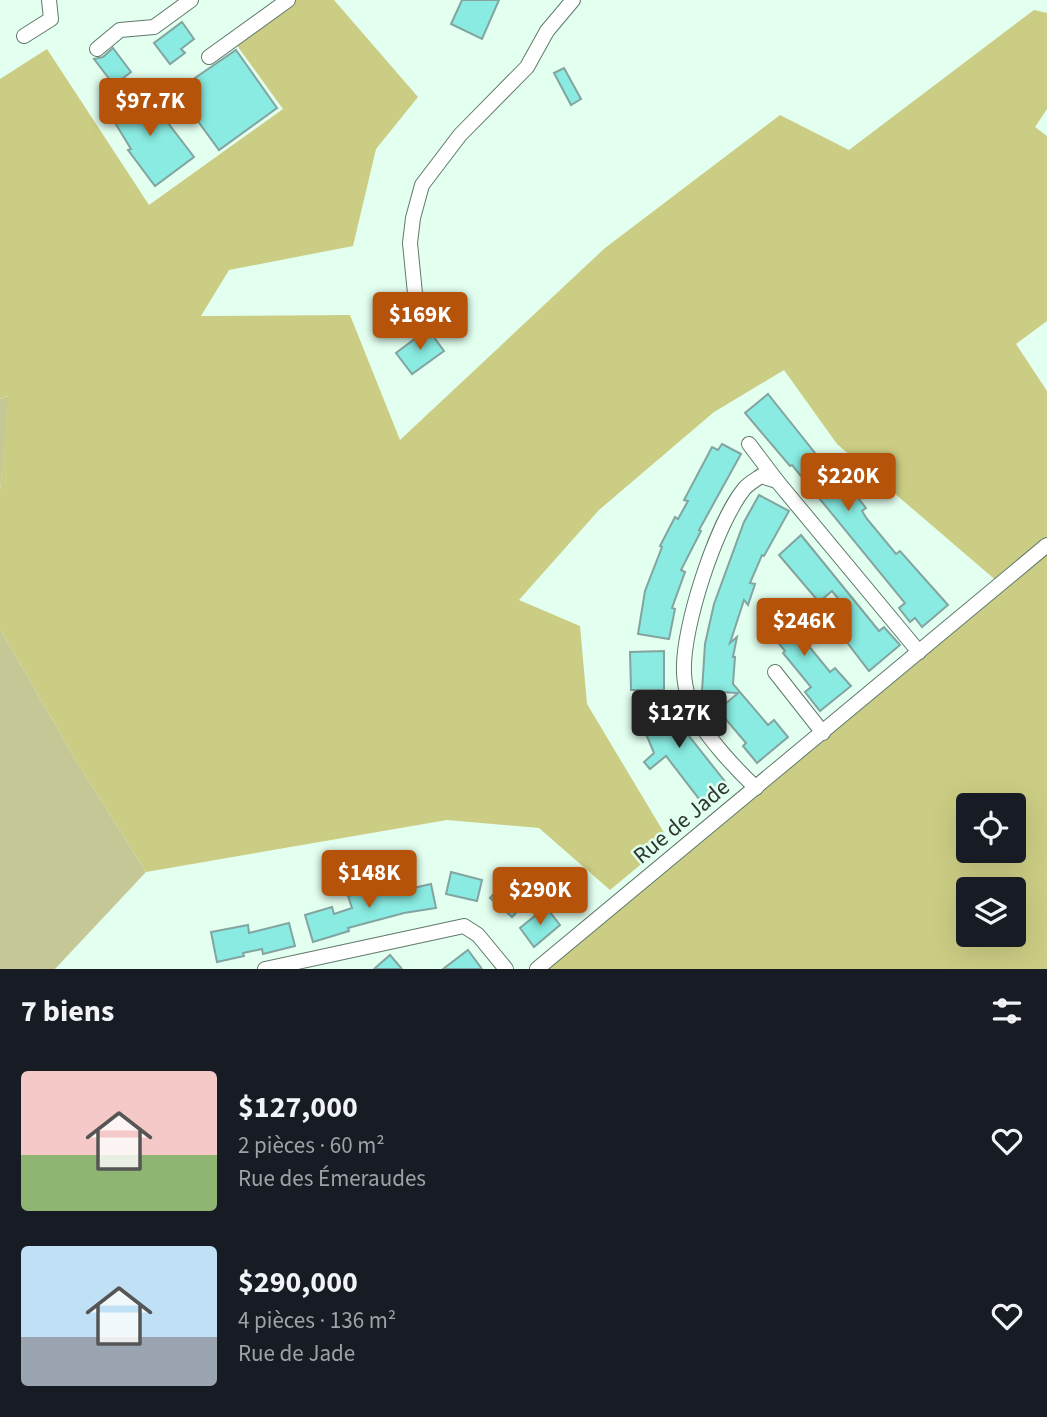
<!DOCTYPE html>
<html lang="fr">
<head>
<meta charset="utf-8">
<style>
	:root { --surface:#171b24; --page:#20242c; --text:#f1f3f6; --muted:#9ea1a6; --accent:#b45309 }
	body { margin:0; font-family:"Source Sans 3",sans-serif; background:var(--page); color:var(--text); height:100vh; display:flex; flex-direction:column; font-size:26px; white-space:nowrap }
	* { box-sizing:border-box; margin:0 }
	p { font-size:23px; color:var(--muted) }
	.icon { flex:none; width:38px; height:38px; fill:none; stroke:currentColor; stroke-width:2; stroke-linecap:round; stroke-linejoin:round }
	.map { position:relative; height:969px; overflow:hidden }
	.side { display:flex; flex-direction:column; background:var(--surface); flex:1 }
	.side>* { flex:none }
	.controls { position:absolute; left:956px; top:793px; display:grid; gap:14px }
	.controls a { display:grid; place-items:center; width:70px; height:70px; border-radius:7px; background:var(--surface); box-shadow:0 7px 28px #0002; font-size:35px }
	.price { position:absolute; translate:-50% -60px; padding:0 16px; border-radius:7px; background:var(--accent); color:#fff; font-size:23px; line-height:46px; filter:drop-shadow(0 2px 4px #0008) }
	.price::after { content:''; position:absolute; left:50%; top:42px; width:21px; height:16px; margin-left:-10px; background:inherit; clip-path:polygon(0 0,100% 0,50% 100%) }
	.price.on { background:#222; color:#fff }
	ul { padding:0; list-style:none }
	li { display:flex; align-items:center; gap:21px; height:175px; padding:0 21px }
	li span { display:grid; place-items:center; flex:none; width:196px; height:140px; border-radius:7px; color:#555 }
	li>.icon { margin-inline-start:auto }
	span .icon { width:84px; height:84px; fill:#fffc; stroke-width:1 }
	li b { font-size:30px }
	h2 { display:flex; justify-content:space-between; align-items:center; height:84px; padding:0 21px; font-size:30px }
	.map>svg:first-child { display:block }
	.green { fill:#c6c797 }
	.forest { fill:#cccd84; fill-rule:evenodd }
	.building { fill:#89ebe1; stroke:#83a4a0; stroke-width:2 }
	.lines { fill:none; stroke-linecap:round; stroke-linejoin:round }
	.minor-casing { stroke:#60796c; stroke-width:16 }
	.minor { stroke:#fff; stroke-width:14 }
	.labels { text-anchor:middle; stroke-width:5; stroke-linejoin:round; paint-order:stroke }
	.street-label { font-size:23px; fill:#2d3832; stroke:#e2ffef }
</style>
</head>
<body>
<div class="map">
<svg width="1047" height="969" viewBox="0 0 1047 969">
	<rect width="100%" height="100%" fill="#e2ffef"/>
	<!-- green -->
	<g class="green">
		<path d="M 9,396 L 0,491 L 0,399 Z"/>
		<path d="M 0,629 L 75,759 L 146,872 L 55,969 L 0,969 Z"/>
	</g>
	<!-- forest -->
	<path class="forest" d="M 291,0 L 334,0 L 418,97 L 376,149 L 353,246 L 229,270 L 201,316 L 350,315 L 400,440 L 605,248 L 780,115 L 849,150 L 1034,10 L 1047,13 L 1047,109 L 1035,127 L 1047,136 L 1047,321 L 1016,344 L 1047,391 L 1047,969 L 548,969 L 1006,589 L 837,444 L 784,370 L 714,412 L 599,510 L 519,600 L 580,626 L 587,704 L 669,841 L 610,890 L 539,828 L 447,820 L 146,872 L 75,759 L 0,629 L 0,491 L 8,396 L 0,399 L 0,79 L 47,49 L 149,205 L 283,109 L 233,40 ZM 968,805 L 1013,805 L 1013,850 L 968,850 ZM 968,889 L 1013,889 L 1013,934 L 968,934 Z"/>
	<!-- building -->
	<g class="building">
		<path d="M 462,0 L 499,0 L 482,39 L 451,24 Z"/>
		<path d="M 182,22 L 194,39 L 181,49 L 185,53 L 170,64 L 154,43 Z"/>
		<path d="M 113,48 L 131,72 L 114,85 L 94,59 L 103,57 Z"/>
		<path d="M 236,50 L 277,108 L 219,150 L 176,91 Z"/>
		<path d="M 564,68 L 581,99 L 571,105 L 554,73 Z"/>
		<path d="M 142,89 L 194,157 L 155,186 L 128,150 L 131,149 L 109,113 Z"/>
		<path d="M 428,329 L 444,351 L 412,374 L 396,353 Z"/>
		<path d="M 768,394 L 843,488 L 849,483 L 857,492 L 855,494 L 866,508 L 862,511 L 867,519 L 896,554 L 900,551 L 948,605 L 922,627 L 915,618 L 910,622 L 899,608 L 905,603 L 792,465 L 790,466 L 745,413 Z"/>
		<path d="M 722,444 L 741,454 L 699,530 L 701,531 L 681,570 L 685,572 L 672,608 L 675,609 L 669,639 L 638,634 L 645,591 L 662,547 L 660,546 L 675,517 L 678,519 L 688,501 L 684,500 L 712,447 L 718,450 Z"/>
		<path d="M 759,495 L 789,511 L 764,556 L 762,555 L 750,583 L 755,584 L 748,605 L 744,600 L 730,643 L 737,637 L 733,657 L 735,657 L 733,684 L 768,725 L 774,720 L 788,737 L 757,763 L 743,746 L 746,743 L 718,710 L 738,693 L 702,691 L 705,644 L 714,604 L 744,522 Z"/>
		<path d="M 801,535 L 879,631 L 884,627 L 900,645 L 869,671 L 829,619 L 845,607 L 832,591 L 819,602 L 779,555 Z"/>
		<path d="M 777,599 L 788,613 L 786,614 L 795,625 L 793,627 L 830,672 L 835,668 L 851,686 L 820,711 L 805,692 L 811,687 L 783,653 L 785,651 L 759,619 L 768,612 L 764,610 Z"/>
		<path d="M 664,651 L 664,690 L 631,690 L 630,652 Z"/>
		<path d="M 667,697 L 682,733 L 685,731 L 727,784 L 703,804 L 666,756 L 650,769 L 644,762 L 654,753 L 636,710 Z"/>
		<path d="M 451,872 L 482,880 L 477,901 L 446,894 Z"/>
		<path d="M 515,881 L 532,896 L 512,917 L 490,898 L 505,882 L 510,887 Z"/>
		<path d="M 431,884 L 436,908 L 404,913 L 348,928 L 349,931 L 313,942 L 305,915 L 332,907 L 334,914 L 352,908 L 348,896 L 380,888 L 382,895 Z"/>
		<path d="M 546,907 L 560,925 L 534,947 L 520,928 Z"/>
		<path d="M 289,923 L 295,946 L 263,954 L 262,949 L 243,953 L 244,956 L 217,962 L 211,932 L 248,925 L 249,933 Z"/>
		<path d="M 468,950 L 482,969 L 443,969 Z"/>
		<path d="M 390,955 L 402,969 L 374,969 Z"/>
	</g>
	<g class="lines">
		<defs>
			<g id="minor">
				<path d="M 24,36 L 51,19 L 49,0"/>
				<path d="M 97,49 L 120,30 L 154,27 L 191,0"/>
				<path d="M 209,57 L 288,0"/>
				<path d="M 417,314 L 410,243 L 413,218 L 422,185 L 460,135 L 527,67 L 547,31 L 573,0"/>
				<path d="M 749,444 L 777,481"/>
				<path d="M 775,672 L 823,733"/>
				<path d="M 756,788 C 735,768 704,735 692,709 C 688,699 684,682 684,672 C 682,628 716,524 744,489 C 748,484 755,480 761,476 L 777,481 L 919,652"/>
				<path d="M 265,969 L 464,926 L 478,935 L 506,969"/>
				<path d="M 537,969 L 1047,545"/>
			</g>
		</defs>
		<!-- minor casing -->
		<use href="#minor" class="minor-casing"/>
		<!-- minor -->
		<use href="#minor" class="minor"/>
	</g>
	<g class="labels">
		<!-- street labels -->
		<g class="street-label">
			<text transform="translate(681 821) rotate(-40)" y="8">Rue de Jade</text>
		</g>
	</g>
</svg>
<div class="controls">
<a><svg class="icon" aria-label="locate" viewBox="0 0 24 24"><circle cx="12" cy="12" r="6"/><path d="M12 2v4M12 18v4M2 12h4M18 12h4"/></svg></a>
<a><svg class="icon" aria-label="layers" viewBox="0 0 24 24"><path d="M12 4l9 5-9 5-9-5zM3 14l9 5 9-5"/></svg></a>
</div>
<b class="price" style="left:150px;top:138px">$97.7K</b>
<b class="price" style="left:420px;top:352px">$169K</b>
<b class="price" style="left:848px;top:513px">$220K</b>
<b class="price" style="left:804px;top:658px">$246K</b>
<b class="price on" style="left:679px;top:750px">$127K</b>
<b class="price" style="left:369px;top:910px">$148K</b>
<b class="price" style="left:540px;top:927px">$290K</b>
</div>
<section class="side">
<h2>7 biens<svg class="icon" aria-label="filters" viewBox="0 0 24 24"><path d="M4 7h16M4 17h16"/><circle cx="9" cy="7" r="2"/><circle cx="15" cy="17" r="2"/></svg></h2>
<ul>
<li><span style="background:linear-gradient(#f6c9c9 60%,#8fb573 0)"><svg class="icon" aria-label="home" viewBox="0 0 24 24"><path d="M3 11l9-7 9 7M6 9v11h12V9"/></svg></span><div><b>$127,000</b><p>2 pièces · 60 m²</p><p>Rue des Émeraudes</p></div><svg class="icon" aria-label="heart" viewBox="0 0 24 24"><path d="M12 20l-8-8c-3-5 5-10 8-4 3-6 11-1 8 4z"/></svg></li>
<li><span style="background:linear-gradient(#bfe0f5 65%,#9aa5b1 0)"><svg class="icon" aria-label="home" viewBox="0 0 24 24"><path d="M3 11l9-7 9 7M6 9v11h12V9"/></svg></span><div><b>$290,000</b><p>4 pièces · 136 m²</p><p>Rue de Jade</p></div><svg class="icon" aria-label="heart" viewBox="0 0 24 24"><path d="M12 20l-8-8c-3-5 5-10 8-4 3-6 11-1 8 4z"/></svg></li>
</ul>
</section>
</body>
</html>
